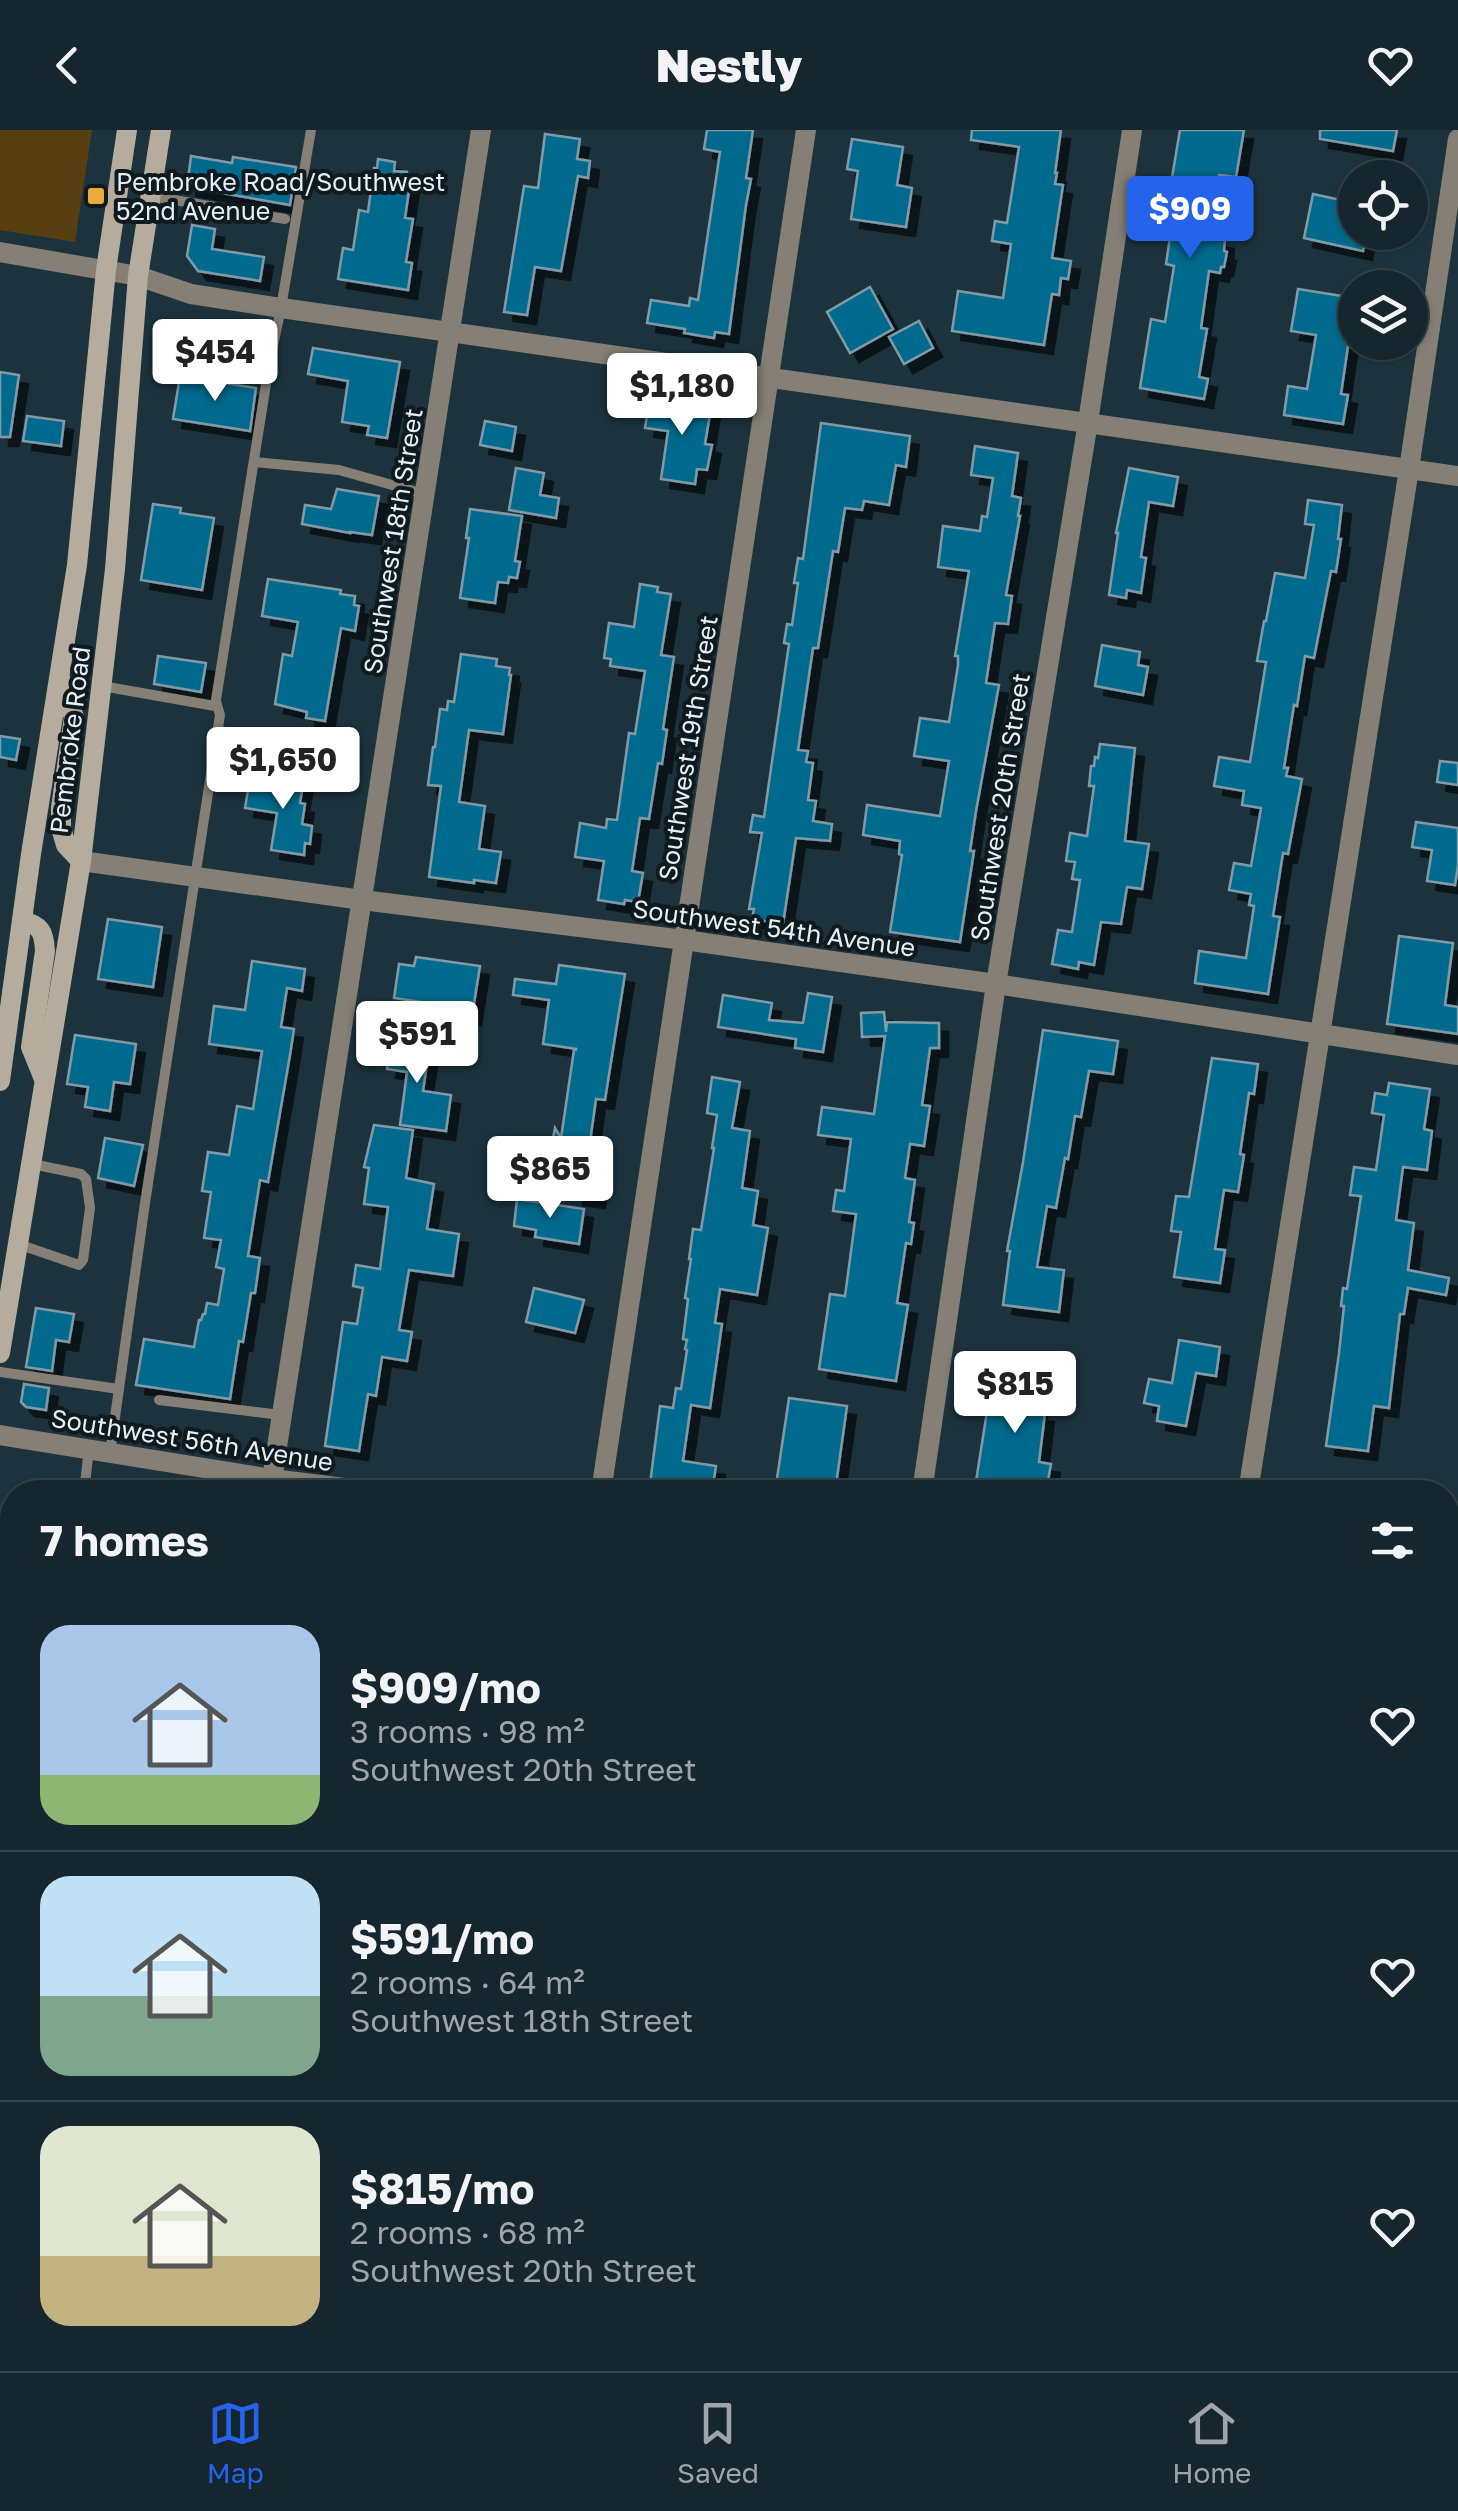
<!DOCTYPE html>
<html lang="en">
<head>
<meta charset="utf-8">
<style>
	:root { --surface:#15262e; --page:#1e2e36; --text:#f1f3f6; --muted:#9da5aa; --line:#34434a; --accent:#2563eb }
	body { margin:0; font-family:"Golos Text",sans-serif; background:var(--page); color:var(--text); height:100vh; display:flex; flex-direction:column; font-size:38px; white-space:nowrap }
	* { box-sizing:border-box; margin:0 }
	p { font-size:32px; color:var(--muted) }
	.icon { flex:none; width:55px; height:55px; fill:none; stroke:currentColor; stroke-width:2; stroke-linecap:round; stroke-linejoin:round }
	.map { position:relative; flex:1; overflow:hidden }
	.drawer { position:absolute; left:0px; top:1350px; width:1460px; height:892px; display:flex; flex-direction:column; background:var(--surface); border-radius:40px 40px 0 0; box-shadow:0 2px 8px #0004,0 0 0 2px var(--line) }
	.drawer>* { flex:none }
	.controls { position:absolute; left:1338px; top:30px; display:grid; gap:20px }
	.controls a { display:grid; place-items:center; width:90px; height:90px; border-radius:50%; background:var(--surface); box-shadow:0 2px 8px #0004,0 0 0 2px var(--line); font-size:50px }
	.price { position:absolute; translate:-50% -85px; padding:0 22px; border-radius:10px; background:#fff; color:#222; font-size:32px; line-height:65px; filter:drop-shadow(0 2px 5px #0008) }
	.price::after { content:''; position:absolute; left:50%; top:60px; width:30px; height:22px; margin-left:-15px; background:inherit; clip-path:polygon(0 0,100% 0,50% 100%) }
	.price.active { background:var(--accent); color:#fff }
	ul { padding:0; list-style:none }
	li { display:flex; align-items:center; gap:30px; height:250px; padding:0 40px }
	li+li { border-top:2px solid var(--line) }
	li span { display:grid; place-items:center; flex:none; width:280px; height:200px; border-radius:30px; color:#555 }
	li>.icon { margin-inline-start:auto }
	span .icon { width:120px; height:120px; fill:#fffc; stroke-width:1 }
	li b { font-size:42px }
	h2 { display:flex; justify-content:space-between; align-items:center; height:120px; padding:0 40px; font-size:42px }
	header { display:flex; justify-content:space-between; align-items:center; height:130px; padding:0 40px; background:var(--surface); font-size:45px; font-weight:800 }
	.menu { display:flex; justify-content:space-around; align-items:center; height:140px; border-top:2px solid var(--line); background:var(--surface); font-size:28px; color:var(--muted) }
	.menu a { display:grid; justify-items:center; gap:5px }
	.menu .active { color:var(--accent) }
	.map>svg:first-child { display:block }
	.green { fill:#573f12 }
	.building { fill:#056b8e; stroke:#809aa7; stroke-width:2.5; filter:url(#shadow) }
	.lines { fill:none; stroke-linecap:round; stroke-linejoin:round }
	.service { stroke:#857f75; stroke-width:10 }
	.minor { stroke:#857f75; stroke-width:20 }
	.tertiary { stroke:#857f75; stroke-width:20 }
	.secondary { stroke:#b5ac9d; stroke-width:20 }
	.poi-dot { fill:#e9ab38; stroke:#0f191e; stroke-width:4 }
	.labels { text-anchor:middle; stroke-width:8; stroke-linejoin:round; paint-order:stroke }
	.poi-label { font-size:25px; fill:#e3f0f7; stroke:#0f191e; text-anchor:start }
	.street-label { font-size:25px; fill:#e3f0f7; stroke:#0f191e }
</style>
</head>
<body>
<header><svg class="icon" aria-label="back" viewBox="0 0 24 24"><path d="M15 5l-7 7 7 7"/></svg>Nestly<svg class="icon" aria-label="heart" viewBox="0 0 24 24"><path d="M12 20l-8-8c-3-5 5-10 8-4 3-6 11-1 8 4z"/></svg></header>
<div class="map">
<svg width="1458" height="2241" viewBox="0 0 1458 2241">
	<defs>
		<filter id="shadow"><feDropShadow dx="9" dy="9" stdDeviation="0" flood-color="#0009"/></filter>
	</defs>
	<rect width="100%" height="100%" fill="#1c333e"/>
	<!-- green -->
	<path class="green" d="M 0,0 L 92,0 L 75,112 L 0,100 Z"/>
	<!-- building -->
	<g class="building">
		<path d="M 707,0 L 753,0 L 746,48 L 751,49 L 746,75 L 729,204 L 715,202 L 714,208 L 684,203 L 685,199 L 647,193 L 651,170 L 689,176 L 690,168 L 698,170 L 720,22 L 704,19 Z"/>
		<path d="M 972,0 L 1061,0 L 1055,43 L 1057,43 L 1055,54 L 1063,55 L 1052,128 L 1071,131 L 1068,149 L 1061,148 L 1059,165 L 1052,164 L 1044,215 L 952,201 L 958,161 L 1003,168 L 1011,114 L 992,111 L 995,91 L 1007,93 L 1019,17 L 971,10 Z"/>
		<path d="M 1180,0 L 1244,0 L 1236,47 L 1219,45 L 1208,107 L 1225,110 L 1224,121 L 1227,122 L 1224,137 L 1221,137 L 1220,143 L 1209,141 L 1201,198 L 1207,199 L 1199,247 L 1208,249 L 1204,269 L 1140,258 L 1151,189 L 1165,192 L 1174,136 L 1166,134 L 1173,87 L 1171,87 L 1172,83 L 1166,83 Z"/>
		<path d="M 1320,0 L 1397,0 L 1393,21 L 1320,9 Z"/>
		<path d="M 545,4 L 580,9 L 577,29 L 590,31 L 588,48 L 578,46 L 561,141 L 535,137 L 527,185 L 504,182 L 524,56 L 538,58 Z"/>
		<path d="M 852,9 L 903,17 L 897,55 L 912,58 L 906,97 L 851,89 L 858,41 L 847,39 Z"/>
		<path d="M 191,26 L 232,33 L 233,27 L 296,37 L 290,75 L 187,57 Z"/>
		<path d="M 378,29 L 395,32 L 394,41 L 407,42 L 405,54 L 410,54 L 405,88 L 413,89 L 406,132 L 412,133 L 408,160 L 338,149 L 343,118 L 353,120 L 359,80 L 368,82 L 374,38 L 377,38 Z"/>
		<path d="M 1313,64 L 1355,73 L 1355,102 L 1367,102 L 1363,121 L 1304,108 Z"/>
		<path d="M 192,95 L 215,99 L 212,119 L 264,127 L 260,151 L 198,141 L 187,126 Z"/>
		<path d="M 870,157 L 893,199 L 850,223 L 827,182 Z"/>
		<path d="M 1298,159 L 1355,168 L 1341,264 L 1348,265 L 1343,294 L 1284,285 L 1288,256 L 1307,259 L 1316,205 L 1291,201 Z"/>
		<path d="M 919,191 L 933,218 L 904,234 L 889,207 Z"/>
		<path d="M 313,218 L 400,232 L 387,308 L 367,305 L 369,296 L 342,292 L 348,251 L 308,244 Z"/>
		<path d="M 0,242 L 19,245 L 10,307 L 0,307 Z"/>
		<path d="M 180,246 L 256,258 L 250,301 L 173,289 Z"/>
		<path d="M 650,268 L 711,278 L 705,314 L 712,315 L 707,340 L 697,339 L 695,354 L 661,349 L 668,301 L 645,298 Z"/>
		<path d="M 27,286 L 64,291 L 61,316 L 23,311 Z"/>
		<path d="M 485,291 L 516,297 L 512,321 L 480,315 Z"/>
		<path d="M 821,293 L 910,306 L 906,337 L 896,335 L 889,375 L 864,371 L 862,380 L 845,378 L 838,422 L 833,421 L 818,518 L 813,518 L 798,620 L 808,621 L 806,632 L 813,633 L 808,670 L 816,671 L 813,691 L 832,694 L 830,711 L 796,708 L 783,794 L 752,789 L 754,779 L 749,779 L 762,703 L 750,702 L 753,685 L 764,687 L 789,514 L 784,513 L 787,494 L 792,495 L 798,453 L 794,453 L 798,428 L 803,429 Z"/>
		<path d="M 975,316 L 1018,323 L 1012,366 L 1021,368 L 1018,386 L 1020,386 L 1006,465 L 1012,466 L 1008,494 L 995,493 L 986,553 L 999,555 L 976,681 L 970,721 L 974,721 L 960,812 L 890,802 L 902,725 L 899,724 L 900,711 L 863,705 L 867,675 L 940,686 L 949,631 L 914,626 L 920,588 L 949,592 L 958,535 L 958,526 L 955,526 L 969,441 L 938,437 L 943,396 L 980,401 L 982,386 L 987,387 L 993,348 L 971,345 Z"/>
		<path d="M 516,338 L 544,343 L 540,365 L 559,368 L 556,388 L 509,380 Z"/>
		<path d="M 1129,338 L 1178,347 L 1173,376 L 1149,372 L 1141,427 L 1146,428 L 1141,463 L 1127,460 L 1126,468 L 1109,465 L 1118,403 L 1116,403 Z"/>
		<path d="M 337,359 L 379,366 L 372,405 L 350,402 L 350,403 L 302,394 L 305,375 L 331,379 Z"/>
		<path d="M 1308,370 L 1342,375 L 1338,409 L 1341,409 L 1336,442 L 1331,441 L 1314,528 L 1305,526 L 1297,576 L 1294,575 L 1284,638 L 1288,638 L 1286,646 L 1302,649 L 1288,724 L 1283,723 L 1273,786 L 1280,787 L 1268,864 L 1195,853 L 1199,821 L 1246,828 L 1254,776 L 1249,775 L 1251,764 L 1229,760 L 1234,733 L 1251,736 L 1261,678 L 1242,675 L 1244,661 L 1214,656 L 1219,627 L 1250,632 L 1266,532 L 1257,531 L 1264,491 L 1266,491 L 1275,443 L 1305,448 L 1314,395 L 1305,394 Z"/>
		<path d="M 153,374 L 181,378 L 180,383 L 214,388 L 202,460 L 141,450 Z"/>
		<path d="M 470,379 L 522,386 L 515,431 L 520,432 L 517,448 L 509,447 L 508,453 L 498,452 L 495,473 L 460,468 L 469,408 L 466,408 Z"/>
		<path d="M 268,449 L 341,460 L 340,464 L 355,466 L 354,475 L 359,476 L 355,501 L 341,498 L 325,591 L 306,588 L 307,582 L 275,574 L 283,524 L 292,526 L 298,492 L 262,486 Z"/>
		<path d="M 640,454 L 658,457 L 657,462 L 671,464 L 661,525 L 674,527 L 663,599 L 667,600 L 662,634 L 658,633 L 649,689 L 640,688 L 632,741 L 643,743 L 638,772 L 625,770 L 624,774 L 598,770 L 604,731 L 575,727 L 580,693 L 606,698 L 607,689 L 617,690 L 629,603 L 635,604 L 645,541 L 610,536 L 611,529 L 604,528 L 609,493 L 634,497 Z"/>
		<path d="M 1102,515 L 1140,522 L 1138,535 L 1148,537 L 1143,565 L 1095,556 Z"/>
		<path d="M 461,524 L 497,529 L 496,536 L 510,538 L 509,545 L 511,545 L 503,604 L 469,600 L 459,672 L 485,676 L 479,719 L 501,722 L 496,753 L 474,750 L 474,753 L 429,747 L 441,656 L 428,655 L 433,617 L 435,617 L 440,579 L 447,580 L 448,571 L 454,572 Z"/>
		<path d="M 158,526 L 206,533 L 201,562 L 154,554 Z"/>
		<path d="M 0,606 L 20,609 L 16,630 L 0,627 Z"/>
		<path d="M 1100,614 L 1135,618 L 1125,711 L 1149,714 L 1142,759 L 1127,757 L 1121,794 L 1101,792 L 1094,835 L 1079,832 L 1078,839 L 1052,834 L 1058,800 L 1072,802 L 1080,750 L 1072,749 L 1075,732 L 1066,731 L 1070,703 L 1087,706 L 1094,656 L 1089,656 L 1091,636 L 1094,636 L 1095,627 L 1098,628 Z"/>
		<path d="M 1440,631 L 1458,633 L 1458,655 L 1437,652 Z"/>
		<path d="M 269,644 L 304,649 L 300,673 L 305,674 L 302,694 L 312,696 L 310,714 L 305,713 L 304,725 L 271,720 L 277,683 L 245,678 L 249,654 L 267,657 Z"/>
		<path d="M 1416,692 L 1458,698 L 1458,735 L 1455,755 L 1427,751 L 1432,720 L 1412,717 Z"/>
		<path d="M 108,789 L 162,797 L 153,857 L 98,849 Z"/>
		<path d="M 1399,806 L 1453,813 L 1445,875 L 1458,877 L 1458,904 L 1387,894 Z"/>
		<path d="M 416,827 L 480,836 L 472,886 L 427,880 L 428,873 L 394,868 L 399,834 L 414,836 Z"/>
		<path d="M 252,831 L 305,839 L 302,861 L 287,858 L 281,897 L 294,899 L 290,925 L 268,1052 L 260,1050 L 248,1126 L 260,1128 L 255,1163 L 251,1163 L 243,1212 L 239,1211 L 230,1269 L 136,1255 L 144,1209 L 194,1217 L 199,1190 L 201,1190 L 203,1184 L 205,1184 L 207,1173 L 218,1175 L 224,1139 L 216,1137 L 221,1110 L 204,1108 L 211,1062 L 202,1061 L 208,1022 L 229,1025 L 237,976 L 253,979 L 262,921 L 209,914 L 214,876 L 245,880 Z"/>
		<path d="M 559,835 L 625,844 L 605,970 L 596,969 L 588,1026 L 593,1027 L 591,1042 L 599,1043 L 596,1069 L 574,1066 L 577,1043 L 547,1039 L 555,998 L 561,1008 L 574,920 L 577,919 L 543,914 L 549,870 L 513,865 L 515,849 L 556,854 Z"/>
		<path d="M 808,863 L 832,867 L 823,922 L 795,918 L 796,909 L 718,897 L 723,865 L 772,873 L 769,890 L 803,893 Z"/>
		<path d="M 884,882 L 886,902 L 887,892 L 939,893 L 939,918 L 930,918 L 922,975 L 930,976 L 924,1016 L 910,1014 L 905,1048 L 915,1050 L 909,1092 L 914,1093 L 911,1114 L 906,1113 L 897,1173 L 908,1175 L 896,1251 L 819,1239 L 830,1164 L 845,1166 L 856,1084 L 833,1081 L 836,1060 L 844,1061 L 851,1009 L 818,1005 L 822,977 L 874,984 L 885,906 L 862,907 L 861,883 Z"/>
		<path d="M 1043,900 L 1118,911 L 1113,944 L 1089,941 L 1081,987 L 1075,986 L 1068,1029 L 1065,1028 L 1056,1078 L 1047,1076 L 1037,1137 L 1064,1140 L 1059,1182 L 1003,1175 L 1010,1121 L 1007,1121 L 1023,1032 Z"/>
		<path d="M 75,905 L 136,914 L 130,954 L 114,952 L 110,981 L 85,977 L 88,957 L 67,954 Z"/>
		<path d="M 387,907 L 430,913 L 423,961 L 451,965 L 446,1001 L 400,995 L 407,942 L 387,939 L 390,924 L 385,923 Z"/>
		<path d="M 1212,928 L 1258,934 L 1254,964 L 1249,963 L 1240,1024 L 1244,1025 L 1238,1062 L 1224,1060 L 1215,1119 L 1225,1120 L 1220,1153 L 1174,1147 L 1181,1102 L 1171,1101 L 1176,1066 L 1189,1067 Z"/>
		<path d="M 712,947 L 740,952 L 732,998 L 750,1001 L 742,1058 L 758,1061 L 753,1095 L 768,1098 L 757,1165 L 720,1159 L 715,1193 L 722,1194 L 710,1278 L 691,1275 L 683,1331 L 716,1336 L 712,1362 L 685,1362 L 653,1357 L 654,1355 L 650,1354 L 660,1276 L 673,1278 L 676,1258 L 681,1259 L 687,1220 L 685,1219 L 687,1210 L 683,1209 L 688,1169 L 685,1168 L 691,1129 L 689,1129 L 693,1099 L 701,1100 L 714,1018 L 712,1018 L 717,985 L 707,983 Z"/>
		<path d="M 1389,953 L 1430,959 L 1424,999 L 1432,1001 L 1427,1040 L 1403,1037 L 1396,1090 L 1414,1093 L 1408,1140 L 1449,1148 L 1446,1165 L 1408,1158 L 1404,1184 L 1400,1184 L 1389,1278 L 1374,1276 L 1368,1321 L 1326,1316 L 1339,1223 L 1344,1176 L 1341,1176 L 1343,1158 L 1347,1159 L 1361,1066 L 1350,1065 L 1354,1037 L 1376,1040 L 1384,985 L 1372,983 L 1375,963 L 1387,965 Z"/>
		<path d="M 374,995 L 413,1000 L 406,1048 L 434,1054 L 427,1099 L 459,1104 L 453,1146 L 409,1140 L 399,1200 L 412,1202 L 407,1231 L 382,1227 L 376,1266 L 368,1264 L 359,1321 L 325,1316 L 343,1192 L 357,1194 L 363,1158 L 353,1156 L 356,1135 L 380,1139 L 388,1077 L 364,1074 L 369,1038 L 364,1037 Z"/>
		<path d="M 105,1008 L 143,1015 L 134,1056 L 98,1048 Z"/>
		<path d="M 517,1069 L 584,1079 L 579,1114 L 535,1107 L 536,1100 L 514,1096 Z"/>
		<path d="M 534,1158 L 584,1170 L 575,1203 L 526,1192 Z"/>
		<path d="M 36,1178 L 74,1184 L 69,1212 L 56,1210 L 52,1241 L 26,1237 Z"/>
		<path d="M 1179,1210 L 1220,1217 L 1216,1246 L 1196,1243 L 1186,1296 L 1157,1291 L 1159,1276 L 1144,1273 L 1149,1249 L 1172,1253 Z"/>
		<path d="M 1008,1230 L 1044,1236 L 1037,1282 L 1045,1283 L 1039,1332 L 1051,1334 L 1046,1362 L 1002,1362 L 975,1358 L 988,1275 L 1001,1277 Z"/>
		<path d="M 24,1254 L 49,1258 L 46,1280 L 26,1277 L 21,1272 Z"/>
		<path d="M 789,1268 L 847,1276 L 835,1362 L 775,1362 Z"/>
	</g>
	<g class="lines">
		<!-- service -->
		<g class="service">
			<path d="M 151,66 L 285,89"/>
			<path d="M 254,332 L 339,340 L 424,364"/>
			<path d="M 102,556 L 215,576 L 269,235 L 281,178 L 311,0"/>
			<path d="M 18,1114 L 79,1135 L 83,1130 L 90,1078 L 86,1049 L 81,1044 L 32,1034"/>
			<path d="M 0,1242 L 119,1259"/>
			<path d="M 159,1270 L 281,1285"/>
			<path d="M 110,1323 L 145,1073 L 220,585 L 216,571"/>
			<path d="M 84,1362 L 89,1319"/>
			<path d="M 0,1408 L 12,1410"/>
			<path d="M 1449,1980 L 1458,1981"/>
		</g>
		<!-- minor -->
		<g class="minor">
			<path d="M 0,122 L 138,146 L 191,164 L 281,178 L 1458,346"/>
			<path d="M 81,731 L 362,770 L 684,810 L 996,854 L 1458,925"/>
			<path d="M 270,1362 L 481,0"/>
			<path d="M 601,1362 L 806,0"/>
			<path d="M 922,1362 L 996,854 L 1088,292 L 1132,0"/>
			<path d="M 1248,1362 L 1409,339 L 1458,9"/>
			<path d="M 1448,1787 L 1458,1788"/>
			<path d="M 0,1955 L 12,1957"/>
			<path d="M 1448,2048 L 1458,2049"/>
			<path d="M 104,2241 L 106,2230"/>
			<path d="M 431,2241 L 433,2230"/>
			<path d="M 753,2241 L 755,2230"/>
			<path d="M 1073,2241 L 1075,2230"/>
		</g>
		<!-- tertiary -->
		<g class="tertiary">
			<path d="M 0,1305 L 272,1349 L 377,1362"/>
			<path d="M 1448,1503 L 1458,1505"/>
			<path d="M 1448,1524 L 1458,1525"/>
		</g>
		<!-- secondary -->
		<g class="secondary">
			<path d="M 60,549 L 74,587 L 61,678 L 61,698 L 66,715 L 81,731"/>
			<path d="M 22,791 C 41,795 44,802 45,821 L 31,917 L 44,949"/>
			<path d="M 0,951 L 31,724 L 77,435 L 106,140 L 127,0"/>
			<path d="M 0,1223 L 81,731 L 115,439 L 138,146 L 161,0"/>
		</g>
	</g>
	<!-- markers -->
	<rect class="poi-dot" x="86" y="56" width="20" height="20" rx="5"/>
	<g class="labels">
		<!-- poi labels -->
		<g class="poi-label">
			<text x="116" y="61">Pembroke Road/Southwest<tspan x="116" dy="29">52nd Avenue</tspan></text>
		</g>
		<!-- street labels -->
		<g class="street-label">
			<text transform="translate(393 411) rotate(-81)" y="9">Southwest 18th Street</text>
			<text transform="translate(70 610) rotate(-83)" y="9">Pembroke Road</text>
			<text transform="translate(688 618) rotate(-81)" y="9">Southwest 19th Street</text>
			<text transform="translate(1000 677) rotate(-81)" y="9">Southwest 20th Street</text>
			<text transform="translate(774 798) rotate(8)" y="9">Southwest 54th Avenue</text>
			<text transform="translate(192 1310) rotate(9)" y="9">Southwest 56th Avenue</text>
		</g>
	</g>
</svg>
<div class="controls">
<a><svg class="icon" aria-label="locate" viewBox="0 0 24 24"><circle cx="12" cy="12" r="6"/><path d="M12 2v4M12 18v4M2 12h4M18 12h4"/></svg></a>
<a><svg class="icon" aria-label="layers" viewBox="0 0 24 24"><path d="M12 4l9 5-9 5-9-5zM3 14l9 5 9-5"/></svg></a>
</div>
<b class="price active" style="left:1190px;top:131px">$909</b>
<b class="price" style="left:215px;top:274px">$454</b>
<b class="price" style="left:682px;top:308px">$1,180</b>
<b class="price" style="left:283px;top:682px">$1,650</b>
<b class="price" style="left:417px;top:956px">$591</b>
<b class="price" style="left:550px;top:1091px">$865</b>
<b class="price" style="left:1015px;top:1306px">$815</b>
<section class="drawer">
<h2>7 homes<svg class="icon" aria-label="filters" viewBox="0 0 24 24"><path d="M4 7h16M4 17h16"/><circle cx="9" cy="7" r="2"/><circle cx="15" cy="17" r="2"/></svg></h2>
<ul>
<li><span style="background:linear-gradient(#a9c7e8 75%,#8fb573 0)"><svg class="icon" aria-label="home" viewBox="0 0 24 24"><path d="M3 11l9-7 9 7M6 9v11h12V9"/></svg></span><div><b>$909/mo</b><p>3 rooms · 98 m²</p><p>Southwest 20th Street</p></div><svg class="icon" aria-label="heart" viewBox="0 0 24 24"><path d="M12 20l-8-8c-3-5 5-10 8-4 3-6 11-1 8 4z"/></svg></li>
<li><span style="background:linear-gradient(#bfe0f5 60%,#7fa58c 0)"><svg class="icon" aria-label="home" viewBox="0 0 24 24"><path d="M3 11l9-7 9 7M6 9v11h12V9"/></svg></span><div><b>$591/mo</b><p>2 rooms · 64 m²</p><p>Southwest 18th Street</p></div><svg class="icon" aria-label="heart" viewBox="0 0 24 24"><path d="M12 20l-8-8c-3-5 5-10 8-4 3-6 11-1 8 4z"/></svg></li>
<li><span style="background:linear-gradient(#dfe7d0 65%,#c2b280 0)"><svg class="icon" aria-label="home" viewBox="0 0 24 24"><path d="M3 11l9-7 9 7M6 9v11h12V9"/></svg></span><div><b>$815/mo</b><p>2 rooms · 68 m²</p><p>Southwest 20th Street</p></div><svg class="icon" aria-label="heart" viewBox="0 0 24 24"><path d="M12 20l-8-8c-3-5 5-10 8-4 3-6 11-1 8 4z"/></svg></li>
</ul>
</section>
</div>
<nav class="menu">
<a class="active"><svg class="icon" aria-label="map" viewBox="0 0 24 24"><path d="M3 6l6-2 6 2 6-2v14l-6 2-6-2-6 2zM9 4v14M15 6v14"/></svg>Map</a>
<a><svg class="icon" aria-label="saved" viewBox="0 0 24 24"><path d="M7 4h10v16l-5-4-5 4z"/></svg>Saved</a>
<a><svg class="icon" aria-label="home" viewBox="0 0 24 24"><path d="M3 11l9-7 9 7M6 9v11h12V9"/></svg>Home</a>
</nav>
</body>
</html>
